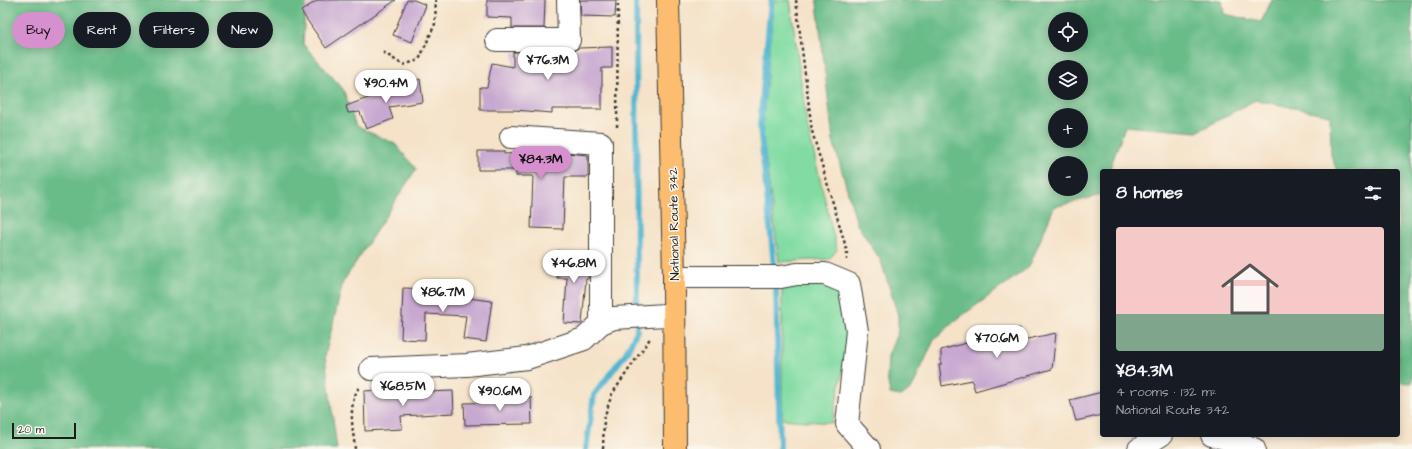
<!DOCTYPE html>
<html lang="en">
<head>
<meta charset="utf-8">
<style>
	:root { --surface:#171b24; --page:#242831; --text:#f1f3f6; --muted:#9ea1a6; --accent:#d690ce }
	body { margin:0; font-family:"Architects Daughter",sans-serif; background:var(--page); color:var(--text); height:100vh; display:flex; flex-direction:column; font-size:15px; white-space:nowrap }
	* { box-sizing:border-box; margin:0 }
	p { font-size:13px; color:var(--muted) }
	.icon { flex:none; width:22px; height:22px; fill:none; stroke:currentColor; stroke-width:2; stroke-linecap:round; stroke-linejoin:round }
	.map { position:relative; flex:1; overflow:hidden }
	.drawer { position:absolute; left:1100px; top:169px; width:300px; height:268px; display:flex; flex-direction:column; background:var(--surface); border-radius:4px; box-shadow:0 2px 10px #0003 }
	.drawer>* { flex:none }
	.hud { position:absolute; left:12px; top:12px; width:380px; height:36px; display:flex; gap:8px }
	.tools { position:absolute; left:1048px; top:12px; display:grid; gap:8px }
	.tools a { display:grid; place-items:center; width:40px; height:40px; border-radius:50%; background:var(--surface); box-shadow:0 2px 10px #0003; font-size:20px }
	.scale { position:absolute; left:12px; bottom:10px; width:64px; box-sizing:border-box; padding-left:4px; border:2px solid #1c1c1c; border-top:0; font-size:11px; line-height:14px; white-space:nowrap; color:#1c1c1c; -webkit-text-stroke:3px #fbf7ec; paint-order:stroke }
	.price { position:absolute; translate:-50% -34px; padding:0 9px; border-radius:14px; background:#fff; color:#222; font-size:13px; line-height:26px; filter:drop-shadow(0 1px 2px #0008) }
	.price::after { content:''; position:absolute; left:50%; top:24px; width:12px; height:9px; margin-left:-6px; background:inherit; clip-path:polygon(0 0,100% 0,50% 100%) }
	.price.active { background:var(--accent); color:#111 }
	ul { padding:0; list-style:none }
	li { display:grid; align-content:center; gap:8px; height:212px; padding:0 16px }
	li span { display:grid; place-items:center; height:124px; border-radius:4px; color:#555 }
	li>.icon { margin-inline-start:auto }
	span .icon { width:72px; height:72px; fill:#fffc; stroke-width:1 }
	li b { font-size:17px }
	h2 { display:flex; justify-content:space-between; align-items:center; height:48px; padding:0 16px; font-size:17px }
	.chip { padding:0 14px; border-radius:18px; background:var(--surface); box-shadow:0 2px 10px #0003; font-size:14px; line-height:36px }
	.chip.active { background:var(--accent); color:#111 }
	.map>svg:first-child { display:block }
	.green { fill:#82dca2; stroke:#4f7c5f }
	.forest { fill:#69bc88; stroke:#426c52; fill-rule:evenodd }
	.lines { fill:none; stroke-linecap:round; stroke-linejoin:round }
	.stream { stroke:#53b5d2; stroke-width:6 }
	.building { fill:#c8a8d0 }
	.minor-casing { stroke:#3d3a36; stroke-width:24 }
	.highway-casing { stroke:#3d3a36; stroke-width:24 }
	.path { stroke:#3d3a36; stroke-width:2.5; stroke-dasharray:3 3; stroke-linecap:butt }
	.minor { stroke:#fff; stroke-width:22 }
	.highway { stroke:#fcbd6f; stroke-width:22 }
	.labels { text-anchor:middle; stroke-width:3; stroke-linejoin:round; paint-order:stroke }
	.street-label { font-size:13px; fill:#1c1c1c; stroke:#fbf7ec }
</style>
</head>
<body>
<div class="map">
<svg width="1412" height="449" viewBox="0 0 1412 449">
	<rect width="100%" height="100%" fill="#fbf7ec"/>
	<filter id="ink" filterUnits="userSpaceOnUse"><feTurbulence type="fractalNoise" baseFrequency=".025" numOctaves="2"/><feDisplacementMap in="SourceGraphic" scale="8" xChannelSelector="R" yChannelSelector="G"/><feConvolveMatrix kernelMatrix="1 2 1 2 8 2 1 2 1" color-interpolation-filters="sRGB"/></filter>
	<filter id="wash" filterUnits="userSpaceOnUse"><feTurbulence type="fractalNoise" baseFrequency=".012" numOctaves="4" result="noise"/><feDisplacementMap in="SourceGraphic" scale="16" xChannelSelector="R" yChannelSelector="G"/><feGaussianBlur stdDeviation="0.9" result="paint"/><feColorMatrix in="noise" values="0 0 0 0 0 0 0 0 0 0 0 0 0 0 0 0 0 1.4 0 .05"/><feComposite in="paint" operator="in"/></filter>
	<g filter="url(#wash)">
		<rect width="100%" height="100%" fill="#f5e2c8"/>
		<!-- green -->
		<g class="green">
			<path d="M 774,0 L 790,0 L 807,125 L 837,250 L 829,259 L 779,262 L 762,130 Z"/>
			<path d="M 807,279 L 842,290 L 851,329 L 832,423 L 782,419 L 782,286 Z"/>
		</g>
		<!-- forest -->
		<g class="forest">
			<path d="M 0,0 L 310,0 L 305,6 L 303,44 L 343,89 L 356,126 L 395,144 L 416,169 L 343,282 L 325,356 L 337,449 L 0,449 Z"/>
			<path d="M 816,0 L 1222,0 L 1224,14 L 1261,22 L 1272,0 L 1412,0 L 1412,383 L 1398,382 L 1398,171 L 1337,171 L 1331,155 L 1330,115 L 1255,100 L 1197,132 L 1125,126 L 1109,171 L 1102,171 L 1101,195 L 1054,207 L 1029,267 L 956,320 L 934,340 L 911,390 L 900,396 L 890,394 L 887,377 L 888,356 L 898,331 L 898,315 L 881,261 L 857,224 L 833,140 L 817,3 ZM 1055,19 L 1081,19 L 1081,45 L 1055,45 ZM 1055,67 L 1081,67 L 1081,93 L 1055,93 ZM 1055,115 L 1081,115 L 1081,141 L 1055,141 ZM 1055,163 L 1081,163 L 1081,189 L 1055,189 Z"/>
		</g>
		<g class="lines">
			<!-- stream -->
			<g class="stream">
				<path d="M 771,0 L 760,126 L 776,286 L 780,449"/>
				<path d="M 586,449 L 594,395 L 626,353 L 637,331 L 636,0"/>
			</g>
		</g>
		<g id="blocks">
			<!-- building -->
			<g class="building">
				<path d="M 318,0 L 396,0 L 326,48 L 301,11 Z"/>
				<path d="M 407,0 L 414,0 L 426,5 L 412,42 L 393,35 Z"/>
				<path d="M 487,0 L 545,0 L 544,28 L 512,28 L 512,18 L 487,17 Z"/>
				<path d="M 580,0 L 616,0 L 615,17 L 581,16 Z"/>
				<path d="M 612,47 L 612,68 L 602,68 L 602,109 L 552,109 L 552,113 L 514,110 L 480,110 L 480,87 L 487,87 L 492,63 L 513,67 L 513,52 L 569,52 L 575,51 L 578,48 Z"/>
				<path d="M 420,79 L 423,102 L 389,107 L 393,119 L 366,129 L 360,112 L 348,113 L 346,106 Z"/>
				<path d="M 478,151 L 504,151 L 504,154 L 556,152 L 588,155 L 588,177 L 565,177 L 563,229 L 531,228 L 533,176 L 516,176 L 516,170 L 478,170 Z"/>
				<path d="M 558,252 L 588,254 L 588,279 L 586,279 L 582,323 L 581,324 L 564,323 L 567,278 L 557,278 Z"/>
				<path d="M 403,288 L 452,290 L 451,296 L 492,301 L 486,342 L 463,339 L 466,316 L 426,314 L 425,340 L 401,339 Z"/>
				<path d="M 1020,328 L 1023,340 L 1056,333 L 1052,369 L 975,391 L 972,380 L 942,386 L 939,365 L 941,365 L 941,350 Z"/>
				<path d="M 400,389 L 400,393 L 453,391 L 454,413 L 401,416 L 402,429 L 365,431 L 364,391 Z"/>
				<path d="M 1102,392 L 1102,415 L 1076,421 L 1070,400 Z"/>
				<path d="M 531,397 L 532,424 L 465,425 L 464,403 L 508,402 L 507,398 Z"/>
			</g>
		</g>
	</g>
	<g filter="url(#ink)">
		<use href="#blocks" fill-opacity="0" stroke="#3d3a36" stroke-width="1"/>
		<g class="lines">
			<defs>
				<g id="minor">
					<path d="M 497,40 L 569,40 L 568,0"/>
					<path d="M 674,277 L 781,277 L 797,274 L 825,274 L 849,284 L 857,331 L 847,424 L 869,449"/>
					<path d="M 601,323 L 614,318 L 666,315 L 673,314"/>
					<path d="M 371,369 L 467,365 L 527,358 L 584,339 L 601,323 L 601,143 L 511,137"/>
					<path d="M 1212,435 L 1224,438 L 1254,449"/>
					<path d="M 1139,449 L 1161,435"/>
				</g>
				<path id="highway" d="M 668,0 L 674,277 L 675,449"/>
			</defs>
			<!-- minor casing -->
			<use href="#minor" class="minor-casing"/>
			<!-- highway casing -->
			<use href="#highway" class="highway-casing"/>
			<!-- path -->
			<g class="path">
				<path d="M 796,0 L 812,131 L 847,251 L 847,260"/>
				<path d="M 383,52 L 403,65 L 419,60 L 435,24 L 436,0"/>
				<path d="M 617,127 L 618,0"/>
				<path d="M 355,449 C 353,428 347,404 360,386"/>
				<path d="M 603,449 L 604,418 L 612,394 L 651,337"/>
			</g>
			<!-- minor -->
			<use href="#minor" class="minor"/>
			<!-- highway -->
			<use href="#highway" class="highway"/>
		</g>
	</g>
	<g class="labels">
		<!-- street labels -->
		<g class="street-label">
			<text transform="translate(673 224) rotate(-91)" y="5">National Route 342</text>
		</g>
	</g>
</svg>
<div class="tools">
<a><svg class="icon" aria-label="locate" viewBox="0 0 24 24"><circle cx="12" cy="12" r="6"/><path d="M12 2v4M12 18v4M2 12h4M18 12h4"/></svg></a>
<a><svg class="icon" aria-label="layers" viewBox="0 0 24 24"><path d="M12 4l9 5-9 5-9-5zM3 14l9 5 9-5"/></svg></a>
<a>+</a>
<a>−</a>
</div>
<div class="scale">20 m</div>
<b class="price" style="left:548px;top:81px">¥76.3M</b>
<b class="price" style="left:386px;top:104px">¥90.4M</b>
<b class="price active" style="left:541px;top:180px">¥84.3M</b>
<b class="price" style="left:574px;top:284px">¥46.8M</b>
<b class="price" style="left:443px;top:313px">¥86.7M</b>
<b class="price" style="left:997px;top:359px">¥70.6M</b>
<b class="price" style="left:403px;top:407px">¥68.5M</b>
<b class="price" style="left:500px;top:412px">¥90.6M</b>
<div class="hud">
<a class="chip active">Buy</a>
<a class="chip">Rent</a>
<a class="chip">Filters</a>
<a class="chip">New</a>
</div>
<section class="drawer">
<h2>8 homes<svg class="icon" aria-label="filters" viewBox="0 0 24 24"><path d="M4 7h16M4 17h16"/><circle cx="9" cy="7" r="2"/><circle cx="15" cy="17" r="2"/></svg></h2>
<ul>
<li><span style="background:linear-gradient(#f6c9c9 70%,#7fa58c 0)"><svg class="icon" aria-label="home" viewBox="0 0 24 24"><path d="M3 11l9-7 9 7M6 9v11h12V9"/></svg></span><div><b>¥84.3M</b><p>4 rooms · 132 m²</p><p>National Route 342</p></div></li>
</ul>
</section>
</div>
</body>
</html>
